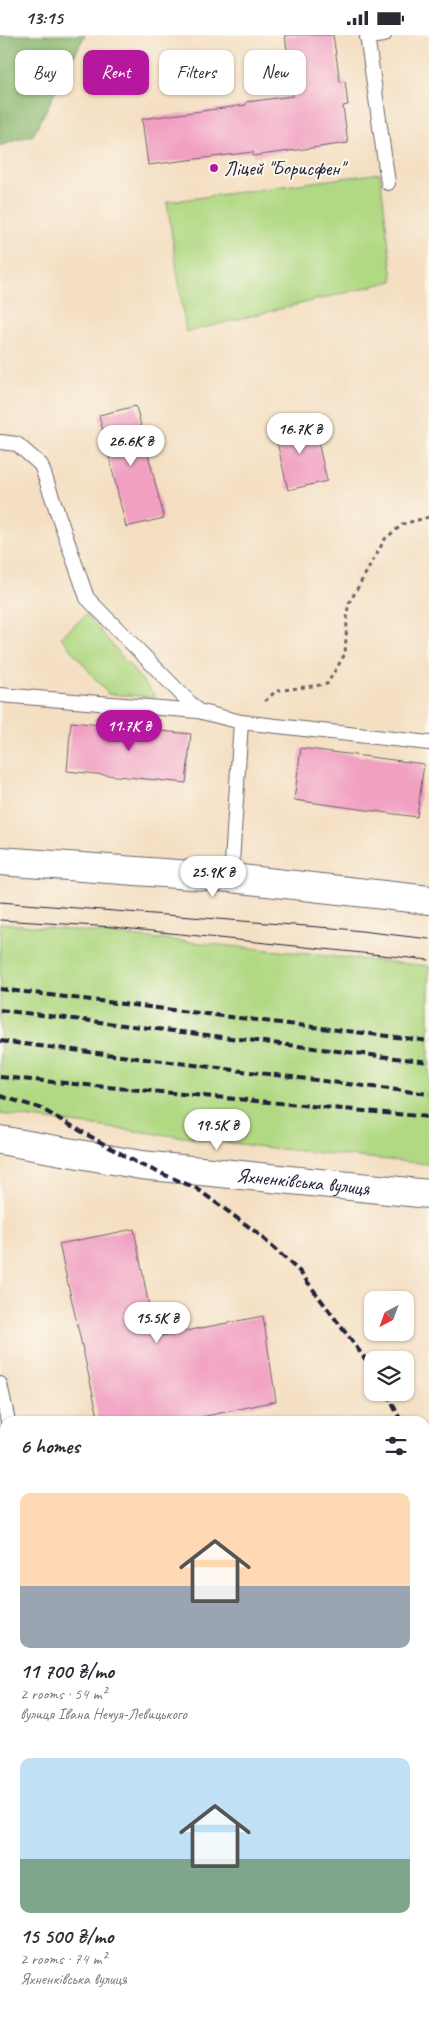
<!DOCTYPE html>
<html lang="en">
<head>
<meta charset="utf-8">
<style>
	:root { --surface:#fff; --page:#f7f7f7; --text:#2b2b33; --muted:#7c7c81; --accent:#b5179e }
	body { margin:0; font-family:Caveat,sans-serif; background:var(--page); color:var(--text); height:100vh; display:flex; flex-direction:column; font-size:19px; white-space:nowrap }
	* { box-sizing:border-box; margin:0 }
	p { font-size:16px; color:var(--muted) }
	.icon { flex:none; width:28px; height:28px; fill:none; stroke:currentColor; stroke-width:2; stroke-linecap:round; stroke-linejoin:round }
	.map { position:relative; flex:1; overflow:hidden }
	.panel { position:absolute; left:0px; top:1381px; width:430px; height:601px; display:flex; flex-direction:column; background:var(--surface); border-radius:15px 15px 0 0; box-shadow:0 1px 4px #0004 }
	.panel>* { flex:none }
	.hud { position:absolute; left:15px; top:15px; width:400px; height:45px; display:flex; gap:10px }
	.needle { width:32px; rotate:221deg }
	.buttons { position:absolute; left:364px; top:1256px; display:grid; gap:10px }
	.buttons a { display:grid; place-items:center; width:50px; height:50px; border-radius:10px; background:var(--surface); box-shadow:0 1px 4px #0004; font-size:25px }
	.price { position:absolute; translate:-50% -42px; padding:0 11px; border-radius:18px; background:#fff; color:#222; font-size:16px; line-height:32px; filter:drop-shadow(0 1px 2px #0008) }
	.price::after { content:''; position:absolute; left:50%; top:30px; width:15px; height:11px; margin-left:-8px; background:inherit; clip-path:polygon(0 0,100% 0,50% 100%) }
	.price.current { background:var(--accent); color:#fff }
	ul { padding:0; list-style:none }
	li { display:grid; align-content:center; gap:10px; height:265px; padding:0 20px }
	li span { display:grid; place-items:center; height:155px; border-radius:10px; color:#555 }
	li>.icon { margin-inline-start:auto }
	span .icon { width:90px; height:90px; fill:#fffc; stroke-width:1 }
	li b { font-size:21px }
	h2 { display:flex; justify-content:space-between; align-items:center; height:60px; padding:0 20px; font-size:21px }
	.tag { padding:0 18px; border-radius:10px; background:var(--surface); box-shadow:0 1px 4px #0004; font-size:18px; line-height:45px }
	.tag.current { background:var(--accent); color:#fff }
	.status { display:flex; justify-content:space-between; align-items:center; height:35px; padding:0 25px; background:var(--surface); direction:ltr }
	.status svg { height:14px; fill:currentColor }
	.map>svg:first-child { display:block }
	.green { fill:#b1d984; stroke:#6a7e60 }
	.forest { fill:#8cb972; stroke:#576e56 }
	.building { fill:#f1a0c2 }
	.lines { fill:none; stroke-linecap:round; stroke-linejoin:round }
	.service-casing { stroke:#6c646a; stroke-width:16 }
	.secondary-casing { stroke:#6c646a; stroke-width:30 }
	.path { stroke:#6c646a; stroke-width:3; stroke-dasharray:4 4; stroke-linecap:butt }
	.service { stroke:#fff; stroke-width:14 }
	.secondary { stroke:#fff; stroke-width:28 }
	.tram { stroke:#22223b; stroke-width:1 }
	.rail { stroke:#22223b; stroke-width:4; stroke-dasharray:8 4; stroke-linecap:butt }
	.poi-dot { fill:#b5179e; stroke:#fbf7ec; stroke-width:2 }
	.labels { text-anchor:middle; stroke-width:4; stroke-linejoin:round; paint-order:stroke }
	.poi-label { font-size:20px; fill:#22223b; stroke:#fbf7ec; text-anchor:start }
	.street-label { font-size:20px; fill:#22223b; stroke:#fbf7ec }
</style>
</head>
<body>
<div class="status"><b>13:15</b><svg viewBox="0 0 49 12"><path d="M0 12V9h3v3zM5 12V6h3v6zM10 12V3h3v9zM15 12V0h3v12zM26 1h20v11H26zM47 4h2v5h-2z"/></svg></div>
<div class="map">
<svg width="429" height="1982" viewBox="0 0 429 1982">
	<rect width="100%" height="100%" fill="#fbf7ec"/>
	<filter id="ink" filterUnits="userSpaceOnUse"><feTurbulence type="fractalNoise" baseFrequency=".02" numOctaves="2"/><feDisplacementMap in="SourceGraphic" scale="10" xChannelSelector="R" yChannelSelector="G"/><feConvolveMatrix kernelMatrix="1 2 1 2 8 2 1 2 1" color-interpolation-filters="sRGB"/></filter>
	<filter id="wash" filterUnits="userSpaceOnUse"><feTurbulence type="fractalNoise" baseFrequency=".0096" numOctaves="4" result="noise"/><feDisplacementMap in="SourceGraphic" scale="20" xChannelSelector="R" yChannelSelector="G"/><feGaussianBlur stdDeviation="1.12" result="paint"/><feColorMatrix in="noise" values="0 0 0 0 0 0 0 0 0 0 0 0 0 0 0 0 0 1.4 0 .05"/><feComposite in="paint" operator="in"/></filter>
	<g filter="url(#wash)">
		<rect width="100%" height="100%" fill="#f4dfc2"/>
		<!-- green -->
		<g class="green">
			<path d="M 380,138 L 393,246 L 186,297 L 167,167 Z"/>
			<path d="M 87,579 L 87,580 L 156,662 L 108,659 L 61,602 Z"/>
			<path d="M 0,888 L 429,931 L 429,1129 L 271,1113 L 0,1079 Z"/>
		</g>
		<!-- forest -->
		<path class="forest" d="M 0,0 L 85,0 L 33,100 L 0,111 Z"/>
		<g id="blocks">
			<!-- building -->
			<g class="building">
				<path d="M 285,0 L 333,0 L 340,47 L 345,46 L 348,70 L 343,71 L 348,108 L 253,121 L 253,117 L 148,130 L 142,84 L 246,70 L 246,67 L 293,61 Z"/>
				<path d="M 136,371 L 164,483 L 126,492 L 99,380 Z"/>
				<path d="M 313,385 L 327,446 L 288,455 L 274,394 Z"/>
				<path d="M 71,687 L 191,699 L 186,748 L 67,736 Z"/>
				<path d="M 301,713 L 424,729 L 417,782 L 294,765 Z"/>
				<path d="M 134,1194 L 155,1302 L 263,1281 L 276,1366 L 183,1386 L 99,1386 L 59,1209 Z"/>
			</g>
		</g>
	</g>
	<g filter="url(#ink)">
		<use href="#blocks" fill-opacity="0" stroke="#6c646a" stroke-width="1"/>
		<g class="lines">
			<defs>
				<g id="service">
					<path d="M 367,0 L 388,148"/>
					<path d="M 367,2 L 384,0"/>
					<path d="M 0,407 L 17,409 L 41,430 L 87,563 L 198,676 L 241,687"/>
					<path d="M 0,660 L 198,676"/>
					<path d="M 231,843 L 241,687 L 429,708"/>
					<path d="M 0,1349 L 8,1386"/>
					<path d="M 425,1400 L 429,1397"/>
				</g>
				<g id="secondary">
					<path d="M 0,826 L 231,843 L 429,865"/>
					<path id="s1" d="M 0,1105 L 141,1130 L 429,1159"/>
				</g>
			</defs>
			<!-- service casing -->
			<use href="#service" class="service-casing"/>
			<!-- secondary casing -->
			<use href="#secondary" class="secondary-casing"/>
			<!-- path -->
			<path class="path" d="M 265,666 L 276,656 L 327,649 L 345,619 L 348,570 L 385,504 L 403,489 L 429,482"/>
			<!-- service -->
			<use href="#service" class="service"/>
			<!-- secondary -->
			<use href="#secondary" class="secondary"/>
			<!-- tram -->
			<g class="tram">
				<path d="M 0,867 L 344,894 L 429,904"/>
				<path d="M 0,885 L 113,892 L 429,925"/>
			</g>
			<!-- rail -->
			<g class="rail">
				<path d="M 0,954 L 429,1006"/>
				<path d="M 0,975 L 429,1027"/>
				<path d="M 0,1006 L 429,1059"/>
				<path d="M 0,1042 L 429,1082"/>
				<path d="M 0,1061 L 40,1073 L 141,1130 L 196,1153 L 256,1197 L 300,1237 L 372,1333"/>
				<path d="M 387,1358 L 401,1386"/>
				<path d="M 425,1447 L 429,1458"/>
			</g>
		</g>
	</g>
	<!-- markers -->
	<circle class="poi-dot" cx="214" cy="133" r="5"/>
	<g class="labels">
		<!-- poi labels -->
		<g class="poi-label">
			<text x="224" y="140">Ліцей "Борисфен"</text>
		</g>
		<!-- street labels -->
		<g class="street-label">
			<text dy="7" stroke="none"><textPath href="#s1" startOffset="306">Яхненківська вулиця</textPath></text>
		</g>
	</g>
</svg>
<div class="buttons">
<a><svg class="needle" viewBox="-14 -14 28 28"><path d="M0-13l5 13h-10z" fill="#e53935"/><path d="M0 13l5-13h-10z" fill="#7c7c81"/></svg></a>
<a><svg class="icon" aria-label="layers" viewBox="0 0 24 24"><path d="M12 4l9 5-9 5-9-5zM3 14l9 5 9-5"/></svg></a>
</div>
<b class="price" style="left:300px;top:420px">16.7K ₴</b>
<b class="price" style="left:131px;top:432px">26.6K ₴</b>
<b class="price current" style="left:129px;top:717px">11.7K ₴</b>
<b class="price" style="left:213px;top:863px">25.9K ₴</b>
<b class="price" style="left:217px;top:1116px">19.5K ₴</b>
<b class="price" style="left:157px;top:1309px">15.5K ₴</b>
<div class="hud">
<a class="tag">Buy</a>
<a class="tag current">Rent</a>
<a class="tag">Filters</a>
<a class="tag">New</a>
</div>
<section class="panel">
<h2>6 homes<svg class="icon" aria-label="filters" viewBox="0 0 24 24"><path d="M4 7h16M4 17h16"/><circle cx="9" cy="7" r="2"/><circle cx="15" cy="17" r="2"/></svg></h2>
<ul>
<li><span style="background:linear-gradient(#ffd9b3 60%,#9aa5b1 0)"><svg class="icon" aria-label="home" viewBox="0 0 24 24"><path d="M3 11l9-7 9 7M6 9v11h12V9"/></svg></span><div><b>11 700 ₴/mo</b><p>2 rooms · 54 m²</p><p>вулиця Івана Нечуя-Левицького</p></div></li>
<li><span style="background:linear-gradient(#bfe0f5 65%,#7fa58c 0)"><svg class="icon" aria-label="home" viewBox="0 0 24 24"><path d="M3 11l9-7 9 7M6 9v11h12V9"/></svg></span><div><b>15 500 ₴/mo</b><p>2 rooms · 74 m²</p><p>Яхненківська вулиця</p></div></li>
</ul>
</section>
</div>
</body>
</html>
